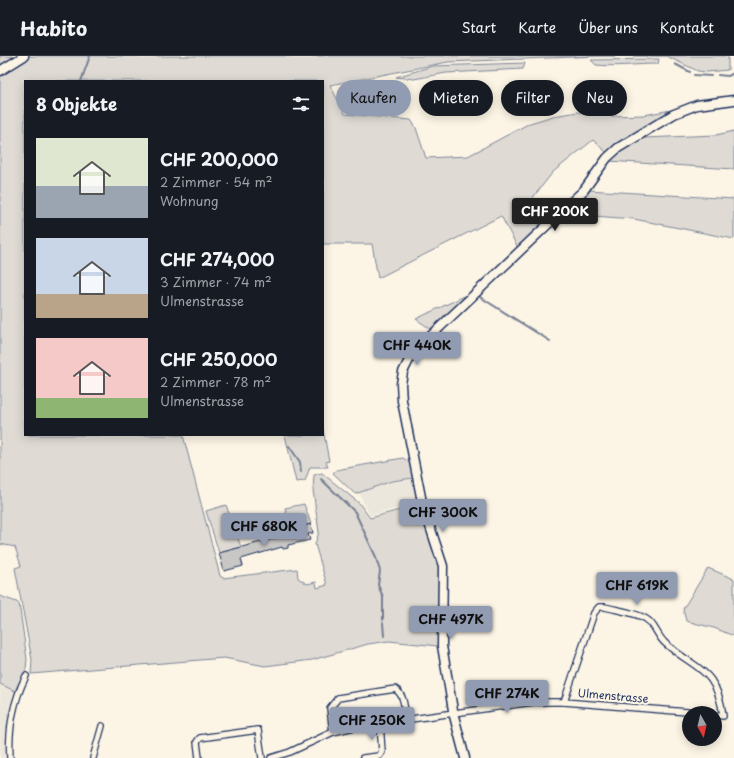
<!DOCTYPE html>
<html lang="de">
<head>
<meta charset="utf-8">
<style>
	:root { --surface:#171b24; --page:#242831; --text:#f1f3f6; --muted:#9ea1a6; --line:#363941; --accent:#919bb2 }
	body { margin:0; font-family:"Playpen Sans",sans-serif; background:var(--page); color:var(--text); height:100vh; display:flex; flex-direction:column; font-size:15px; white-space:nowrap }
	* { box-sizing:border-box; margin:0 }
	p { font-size:13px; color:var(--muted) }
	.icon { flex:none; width:22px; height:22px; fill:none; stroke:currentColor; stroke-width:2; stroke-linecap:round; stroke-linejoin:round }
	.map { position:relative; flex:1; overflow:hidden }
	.drawer { position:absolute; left:24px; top:24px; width:300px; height:356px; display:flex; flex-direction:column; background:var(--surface); border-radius:0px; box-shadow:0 2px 10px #0003 }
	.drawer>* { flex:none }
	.top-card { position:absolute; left:336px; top:24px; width:338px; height:36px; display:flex; gap:8px }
	.needle { width:26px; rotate:172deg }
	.buttons { position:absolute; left:682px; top:650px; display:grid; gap:8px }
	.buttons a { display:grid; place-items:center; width:40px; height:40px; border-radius:50%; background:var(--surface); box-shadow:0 2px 10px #0003; font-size:20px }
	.price { position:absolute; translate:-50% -34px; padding:0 9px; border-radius:4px; background:var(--accent); color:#111; font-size:13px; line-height:26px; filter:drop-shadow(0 1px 2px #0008) }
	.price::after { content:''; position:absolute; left:50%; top:24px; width:12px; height:9px; margin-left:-6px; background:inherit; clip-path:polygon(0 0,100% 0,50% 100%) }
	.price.selected { background:#222; color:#fff }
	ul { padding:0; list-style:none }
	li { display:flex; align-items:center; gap:12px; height:100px; padding:0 12px }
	li span { display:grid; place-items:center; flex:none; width:112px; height:80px; border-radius:0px; color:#555 }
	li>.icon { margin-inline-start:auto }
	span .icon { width:48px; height:48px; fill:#fffc; stroke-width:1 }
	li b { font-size:17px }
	h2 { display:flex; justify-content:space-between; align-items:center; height:48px; padding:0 12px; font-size:17px }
	.pill { padding:0 14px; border-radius:18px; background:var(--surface); box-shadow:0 2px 10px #0003; font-size:14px; line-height:36px }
	.pill.selected { background:var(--accent); color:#111 }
	header { display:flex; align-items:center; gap:24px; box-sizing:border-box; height:56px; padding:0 20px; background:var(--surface); border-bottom:1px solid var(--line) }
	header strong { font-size:19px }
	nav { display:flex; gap:22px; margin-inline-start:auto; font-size:14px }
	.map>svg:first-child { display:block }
	.built { fill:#ece7dc }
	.green { fill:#dfdbd4; stroke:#7d8599 }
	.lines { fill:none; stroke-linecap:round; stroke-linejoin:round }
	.stream { stroke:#767f94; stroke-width:2 }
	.building { fill:#c8c7c6; stroke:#1b2f5e }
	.street-casing { stroke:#1b2f5e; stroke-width:8 }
	.secondary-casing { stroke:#1b2f5e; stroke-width:11 }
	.street { stroke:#fcf5e5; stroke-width:5.5 }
	.secondary { stroke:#fcf5e5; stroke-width:8 }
	.labels { text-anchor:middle; stroke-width:4; stroke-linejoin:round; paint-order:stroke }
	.street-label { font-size:11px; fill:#1b2f5e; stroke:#fcf5e5 }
</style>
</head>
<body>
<header>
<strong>Habito</strong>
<nav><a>Start</a><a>Karte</a><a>Über uns</a><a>Kontakt</a></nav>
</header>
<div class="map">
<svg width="734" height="702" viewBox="0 0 734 702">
	<rect width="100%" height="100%" fill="#fcf5e5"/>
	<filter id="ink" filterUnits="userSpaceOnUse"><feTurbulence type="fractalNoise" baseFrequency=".025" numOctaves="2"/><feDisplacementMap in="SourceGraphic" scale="8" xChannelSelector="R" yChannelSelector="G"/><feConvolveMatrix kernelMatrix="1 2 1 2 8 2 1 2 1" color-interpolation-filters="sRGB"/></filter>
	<g filter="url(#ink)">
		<!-- built -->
		<g class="built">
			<path d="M 413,423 L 417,447 L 370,460 L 359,437 L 392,426 Z"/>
			<path d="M 0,628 L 18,636 L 13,650 L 10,702 L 0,702 Z"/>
		</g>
		<!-- green -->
		<g class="green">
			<path d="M 0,0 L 728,0 L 728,14 L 707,16 L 698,15 L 666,0 L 599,0 L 448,6 L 330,29 L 345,58 L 411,64 L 416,72 L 426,102 L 468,100 L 530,67 L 553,60 L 578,56 L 612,60 L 644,59 L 671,54 L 672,57 L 608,98 L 593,84 L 553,116 L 527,149 L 557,158 L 519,194 L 501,160 L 378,222 L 372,188 L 323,188 L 323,25 L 25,25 L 25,379 L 183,379 L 220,520 L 223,522 L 297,513 L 298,522 L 307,528 L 316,526 L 317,532 L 327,529 L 315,488 L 319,476 L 313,434 L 314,419 L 322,417 L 359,447 L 370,462 L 418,449 L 438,506 L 441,519 L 438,590 L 389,585 L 368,588 L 312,604 L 265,610 L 224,602 L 31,618 L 32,604 L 15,512 L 21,510 L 15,491 L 0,488 Z"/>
			<path d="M 659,3 L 658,8 C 637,8 617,11 596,9 L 591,4 Z"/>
			<path d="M 525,7 L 523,13 L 446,17 L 414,23 L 396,21 L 433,10 Z"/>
			<path d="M 734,75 L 734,113 L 608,105 L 620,93 L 643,79 L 644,82 L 716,79 Z"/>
			<path d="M 588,134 L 734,143 L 734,183 L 634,163 L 593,160 L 568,154 Z"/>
			<path d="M 477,234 L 432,274 L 416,263 Z"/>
			<path d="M 323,373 L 329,405 L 326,406 L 328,411 L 310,411 L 305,425 L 296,426 L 285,379 L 323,379 Z"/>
			<path d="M 403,402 L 409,406 L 413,422 L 392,425 L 355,438 L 333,417 L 336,414 Z"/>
			<path d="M 304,448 L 311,468 L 290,473 L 285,452 Z"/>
			<path d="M 226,449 L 241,491 L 219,497 L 206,455 Z"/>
			<path d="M 708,512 L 734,523 L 734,580 L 714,572 L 686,565 L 683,553 Z"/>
			<path d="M 0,540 L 19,547 L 27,603 L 26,613 L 15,635 L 0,628 Z"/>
		</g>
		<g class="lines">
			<!-- stream -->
			<g class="stream">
				<path d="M 675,8 L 690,16"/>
				<path d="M 694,19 L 711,20"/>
				<path d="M 718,19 L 728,20 L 734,17"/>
				<path d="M 81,25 L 90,0"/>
				<path d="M 480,241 L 550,285"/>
				<path d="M 289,390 L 300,406 L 301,416"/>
				<path d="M 321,423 L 355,456 L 375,499 L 380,515 L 378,529 L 383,541 L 383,564"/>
				<path d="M 383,567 L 384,580"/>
			</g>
		</g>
		<!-- building -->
		<path class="building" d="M 311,468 L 313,477 L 308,478 L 310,484 L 288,489 L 288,492 L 283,493 L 282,491 L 241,503 L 243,510 L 224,515 L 219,497 L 291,478 L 290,473 Z"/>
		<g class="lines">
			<defs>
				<g id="street">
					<path d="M 564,646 L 594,557 L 599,551 L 605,551 C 616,554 638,557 646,563 C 655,568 657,580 665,587 C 695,614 717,611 723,660 L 715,659"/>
					<path d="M 333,676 L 330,652 L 338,642 L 395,633 C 405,639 404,652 406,663"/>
					<path d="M 10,702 C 8,672 13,646 26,620"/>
					<path d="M 93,702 L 102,670"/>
					<path d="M 199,702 L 197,686 L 200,682 L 258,674 L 262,702"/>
					<path d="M 271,702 L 290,696 L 333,676 L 354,671 L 533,646 L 564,646 L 700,657"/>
					<path d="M 363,702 L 379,700 L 382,696 L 380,667"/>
				</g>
				<g id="secondary">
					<path d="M 0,15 L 24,0"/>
					<path d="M 465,702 L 454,660 L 442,590 L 443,510 L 422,446 L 402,345 L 401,328 L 403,316 L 410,302 L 417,293 L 584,134 L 607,102 L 618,92 L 674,58 L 697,49 L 734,44"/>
				</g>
			</defs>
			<!-- street casing -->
			<use href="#street" class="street-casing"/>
			<!-- secondary casing -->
			<use href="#secondary" class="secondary-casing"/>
			<!-- street -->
			<use href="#street" class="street"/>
			<!-- secondary -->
			<use href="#secondary" class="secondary"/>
		</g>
	</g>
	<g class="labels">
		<!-- street labels -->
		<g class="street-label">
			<text transform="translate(613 640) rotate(5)" y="4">Ulmenstrasse</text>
		</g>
	</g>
</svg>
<div class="buttons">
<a><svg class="needle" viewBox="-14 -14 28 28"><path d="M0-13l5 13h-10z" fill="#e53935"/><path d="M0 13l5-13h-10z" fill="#9ea1a6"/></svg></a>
</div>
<b class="price selected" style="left:555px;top:176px">CHF 200K</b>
<b class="price" style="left:417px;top:310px">CHF 440K</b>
<b class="price" style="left:443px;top:477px">CHF 300K</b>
<b class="price" style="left:264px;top:491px">CHF 680K</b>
<b class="price" style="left:637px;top:550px">CHF 619K</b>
<b class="price" style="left:451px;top:584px">CHF 497K</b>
<b class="price" style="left:507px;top:658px">CHF 274K</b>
<b class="price" style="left:372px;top:685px">CHF 250K</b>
<div class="top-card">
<a class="pill selected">Kaufen</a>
<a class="pill">Mieten</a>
<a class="pill">Filter</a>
<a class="pill">Neu</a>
</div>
<section class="drawer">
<h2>8 Objekte<svg class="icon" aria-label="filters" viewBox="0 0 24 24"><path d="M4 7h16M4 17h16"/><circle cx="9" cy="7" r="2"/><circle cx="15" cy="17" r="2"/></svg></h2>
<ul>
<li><span style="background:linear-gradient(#dfe7d0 60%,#9aa5b1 0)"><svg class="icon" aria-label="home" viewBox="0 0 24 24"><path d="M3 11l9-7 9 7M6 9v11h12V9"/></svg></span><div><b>CHF 200,000</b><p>2 Zimmer · 54 m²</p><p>Wohnung</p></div></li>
<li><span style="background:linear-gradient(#c9d6e8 70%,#b9a48a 0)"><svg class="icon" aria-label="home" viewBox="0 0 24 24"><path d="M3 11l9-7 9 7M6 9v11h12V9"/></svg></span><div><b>CHF 274,000</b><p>3 Zimmer · 74 m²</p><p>Ulmenstrasse</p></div></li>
<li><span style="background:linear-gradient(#f6c9c9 75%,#8fb573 0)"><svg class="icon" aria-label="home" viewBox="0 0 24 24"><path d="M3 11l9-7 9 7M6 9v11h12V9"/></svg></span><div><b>CHF 250,000</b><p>2 Zimmer · 78 m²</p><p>Ulmenstrasse</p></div></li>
</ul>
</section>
</div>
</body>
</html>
